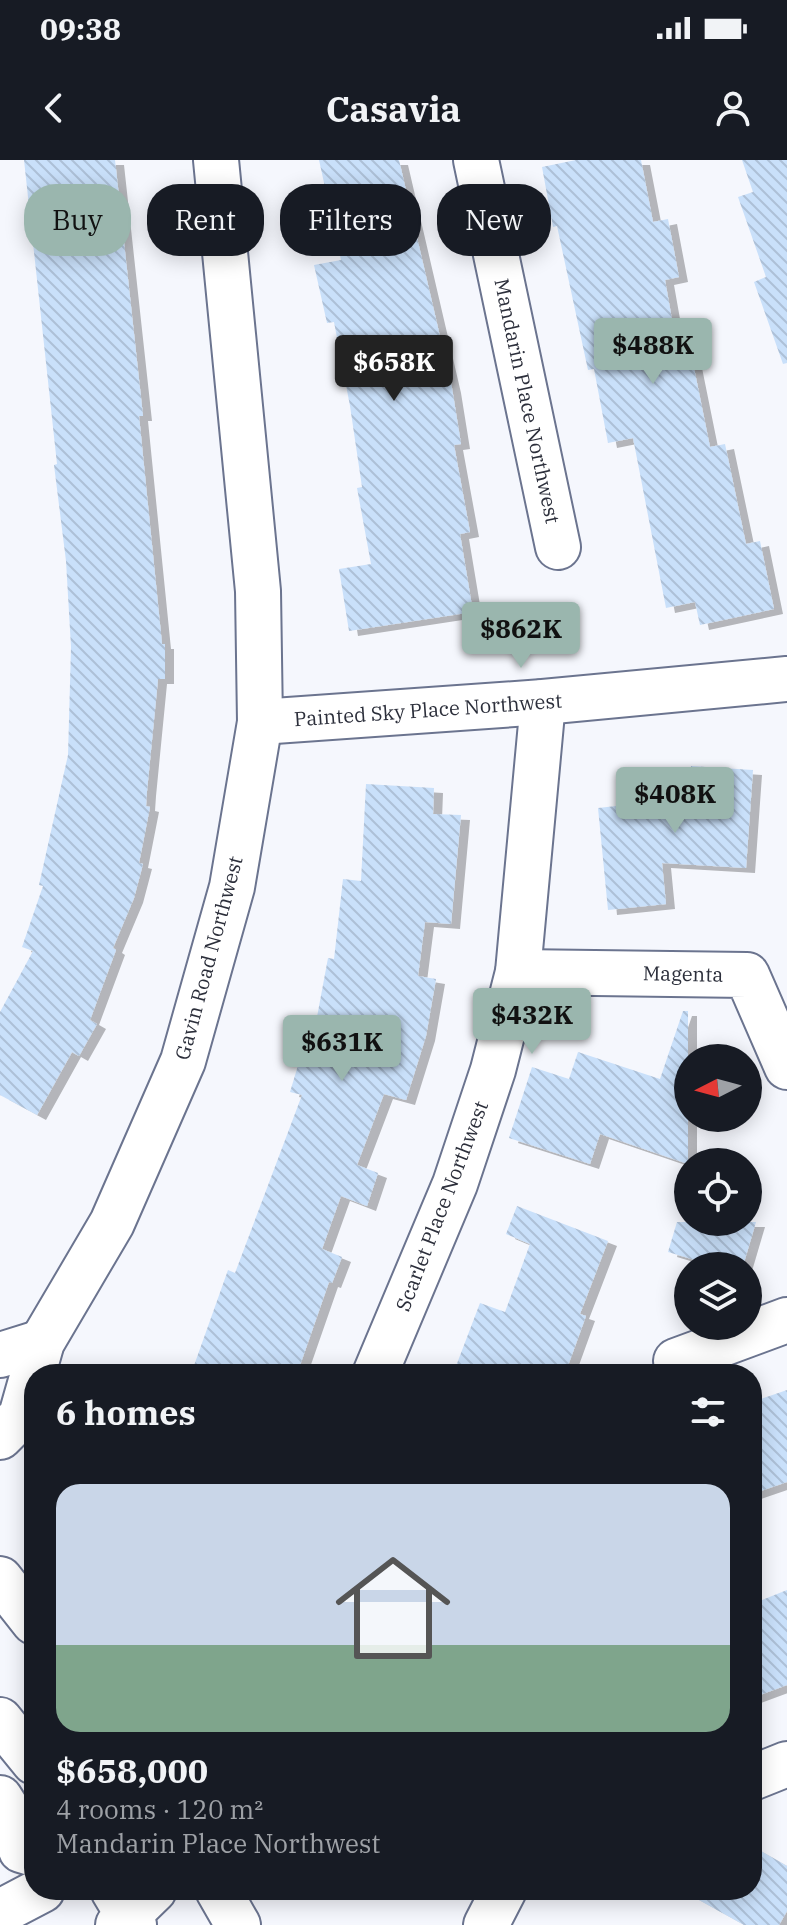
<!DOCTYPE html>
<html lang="en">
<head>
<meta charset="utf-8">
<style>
	:root { --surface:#171b24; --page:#242831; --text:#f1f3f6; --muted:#9ea1a6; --accent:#9ab6ae }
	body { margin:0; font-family:"IBM Plex Serif",serif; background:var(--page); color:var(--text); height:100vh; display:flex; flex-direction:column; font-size:30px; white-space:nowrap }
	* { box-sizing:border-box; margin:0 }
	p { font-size:26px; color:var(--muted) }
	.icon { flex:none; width:44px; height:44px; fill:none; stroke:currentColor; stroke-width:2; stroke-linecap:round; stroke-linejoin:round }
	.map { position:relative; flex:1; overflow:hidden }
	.panel { position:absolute; left:24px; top:1204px; width:738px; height:536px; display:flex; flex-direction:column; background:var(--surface); border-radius:32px; box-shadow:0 4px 20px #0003 }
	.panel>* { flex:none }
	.top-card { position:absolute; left:24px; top:24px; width:740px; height:72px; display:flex; gap:16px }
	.needle { width:52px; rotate:264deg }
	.tools { position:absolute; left:674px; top:884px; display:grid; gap:16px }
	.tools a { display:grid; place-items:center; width:88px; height:88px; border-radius:50%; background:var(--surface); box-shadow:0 4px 20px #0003; font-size:40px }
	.price { position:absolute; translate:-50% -68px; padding:0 18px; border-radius:8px; background:var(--accent); color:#111; font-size:26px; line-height:52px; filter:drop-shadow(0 2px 4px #0008) }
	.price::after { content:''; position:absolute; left:50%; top:48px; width:24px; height:18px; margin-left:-12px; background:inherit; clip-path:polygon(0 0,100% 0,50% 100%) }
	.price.selected { background:#222; color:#fff }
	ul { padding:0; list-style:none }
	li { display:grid; align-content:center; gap:16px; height:424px; padding:0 32px }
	li span { display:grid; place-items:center; height:248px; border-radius:24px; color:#555 }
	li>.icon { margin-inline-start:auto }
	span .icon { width:144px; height:144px; fill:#fffc; stroke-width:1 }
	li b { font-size:34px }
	h2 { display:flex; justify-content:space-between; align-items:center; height:96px; padding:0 32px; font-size:34px }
	.chip { padding:0 28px; border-radius:32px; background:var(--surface); box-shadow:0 4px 20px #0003; font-size:28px; line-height:72px }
	.chip.selected { background:var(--accent); color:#111 }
	.status { display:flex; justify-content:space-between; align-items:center; height:56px; padding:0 40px; background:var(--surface); direction:ltr }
	.status svg { height:22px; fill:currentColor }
	header { display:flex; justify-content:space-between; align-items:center; height:104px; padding:0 32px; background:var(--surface); font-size:36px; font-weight:700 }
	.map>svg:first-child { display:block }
	.building { fill:url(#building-back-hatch); filter:url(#shadow) }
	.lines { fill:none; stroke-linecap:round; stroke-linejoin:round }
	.minor-casing { stroke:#6b748f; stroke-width:48 }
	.major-casing { stroke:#6b748f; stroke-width:48 }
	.minor { stroke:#fff; stroke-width:44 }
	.major { stroke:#fff; stroke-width:44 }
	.labels { text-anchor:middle; stroke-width:8; stroke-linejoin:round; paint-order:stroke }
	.street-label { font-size:20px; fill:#2c2f3b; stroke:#fff }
</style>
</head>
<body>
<div class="status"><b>09:38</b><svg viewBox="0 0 49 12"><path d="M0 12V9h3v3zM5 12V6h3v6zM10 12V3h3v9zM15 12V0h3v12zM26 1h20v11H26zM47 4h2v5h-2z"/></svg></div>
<header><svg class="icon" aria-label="back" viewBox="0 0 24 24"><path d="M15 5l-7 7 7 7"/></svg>Casavia<svg class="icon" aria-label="person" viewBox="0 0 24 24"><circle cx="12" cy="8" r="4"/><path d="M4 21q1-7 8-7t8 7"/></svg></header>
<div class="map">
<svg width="787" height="1765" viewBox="0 0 787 1765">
	<defs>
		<pattern id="building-back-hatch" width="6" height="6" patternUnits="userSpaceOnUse" patternTransform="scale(2)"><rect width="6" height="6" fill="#c9e0fa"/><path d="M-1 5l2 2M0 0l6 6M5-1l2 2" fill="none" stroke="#adc0d7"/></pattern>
		<filter id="shadow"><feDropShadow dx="9" dy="5" stdDeviation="0" flood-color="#0004"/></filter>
	</defs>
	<rect width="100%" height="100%" fill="#f5f7fd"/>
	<!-- building -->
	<g class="building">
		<path d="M 24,0 L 115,0 L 143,256 L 139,256 L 162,484 L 165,484 L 165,519 L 158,519 L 147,631 L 146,646 L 150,647 L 139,703 L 143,704 L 134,738 L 113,788 L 116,790 L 90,860 L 97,864 L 79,896 L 72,892 L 37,955 L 0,935 L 0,852 L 33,791 L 22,787 L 43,726 L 39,725 L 68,595 L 71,487 L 66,401 L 54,305 L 57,304 Z"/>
		<path d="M 319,0 L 399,0 L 452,228 L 461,284 L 454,285 L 470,372 L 460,374 L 473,452 L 349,471 L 339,409 L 371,404 L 357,328 L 362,327 L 350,246 L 334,162 L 327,163 L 314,105 L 341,100 Z"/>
		<path d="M 576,0 L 641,0 L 653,62 L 668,59 L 679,117 L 665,120 L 680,205 L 693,203 L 710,287 L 725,284 L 746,384 L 760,381 L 774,449 L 700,465 L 695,442 L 666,448 L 633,278 L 608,283 L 594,209 L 588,210 L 557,66 L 553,67 L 542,7 Z"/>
		<path d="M 742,0 L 787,0 L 787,203 L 783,204 L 754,122 L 766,117 L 738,37 L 753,32 Z"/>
		<path d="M 691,606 L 753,610 L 746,708 L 662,703 L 666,744 L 608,750 L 598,648 L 689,638 Z"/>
		<path d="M 366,624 L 434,628 L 433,654 L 461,655 L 451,764 L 425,762 L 418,816 L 436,819 L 426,876 L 406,940 L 384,934 L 357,1005 L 378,1013 L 367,1046 L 341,1036 L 322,1089 L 342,1097 L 332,1123 L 329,1122 L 297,1214 L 191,1214 L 228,1110 L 235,1113 L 302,935 L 290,932 L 308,872 L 314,873 L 328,798 L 334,799 L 343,719 L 361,721 Z"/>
		<path d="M 683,851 L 688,851 L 688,1004 L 600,974 L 590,1004 L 509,978 L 532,907 L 569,919 L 578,892 L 660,919 Z"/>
		<path d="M 517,1046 L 608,1081 L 580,1154 L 586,1156 L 565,1214 L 453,1214 L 480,1143 L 505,1152 L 530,1084 L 506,1074 Z"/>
		<path d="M 677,1062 L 756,1062 L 743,1106 L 715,1106 L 668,1092 Z"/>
		<path d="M 787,1230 L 787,1322 L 752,1334 L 752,1242 Z"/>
		<path d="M 787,1430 L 787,1525 L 752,1538 L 752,1444 Z"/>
		<path d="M 752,1686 L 787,1706 L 787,1751 L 779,1765 L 744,1765 L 681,1730 L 752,1730 Z"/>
	</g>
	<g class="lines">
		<defs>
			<g id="minor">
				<path d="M 476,0 L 558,387"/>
				<path d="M 260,562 L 543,542 L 787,519"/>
				<path d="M 518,812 L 747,815 L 787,907"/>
				<path d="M 0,1195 L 42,1182"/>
				<path d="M 676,1201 L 787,1160"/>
				<path d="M 375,1214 L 455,1024 L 493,910 L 518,812 L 543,542"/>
				<path d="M 0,1277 L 21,1256 L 42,1182 L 112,1063 L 183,901 L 232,727 L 260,562 L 258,431 L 216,0"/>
				<path d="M 752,1618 L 787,1604"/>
				<path d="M 0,1638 L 16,1663 L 21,1690 L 34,1694"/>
				<path d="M 0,1752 L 42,1730"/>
				<path d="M 118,1765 L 154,1730"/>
				<path d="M 486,1765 L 504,1730"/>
			</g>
			<g id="major">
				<path d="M 0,1419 L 34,1462"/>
				<path d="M 0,1560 L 34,1602"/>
				<path d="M 113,1730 L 134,1765"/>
				<path d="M 218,1730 L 238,1765"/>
			</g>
		</defs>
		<!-- minor casing -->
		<use href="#minor" class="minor-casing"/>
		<!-- major casing -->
		<use href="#major" class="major-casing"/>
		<!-- minor -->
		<use href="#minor" class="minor"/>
		<!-- major -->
		<use href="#major" class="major"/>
	</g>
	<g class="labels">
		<!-- street labels -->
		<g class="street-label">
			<text transform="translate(527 241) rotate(78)" y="7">Mandarin Place Northwest</text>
			<text transform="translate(428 550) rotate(-4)" y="7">Painted Sky Place Northwest</text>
			<text transform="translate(209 798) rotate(-75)" y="7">Gavin Road Northwest</text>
			<text transform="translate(683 814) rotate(1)" y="7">Magenta</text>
			<text transform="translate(442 1046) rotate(-69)" y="7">Scarlet Place Northwest</text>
		</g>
	</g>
</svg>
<div class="tools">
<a><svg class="needle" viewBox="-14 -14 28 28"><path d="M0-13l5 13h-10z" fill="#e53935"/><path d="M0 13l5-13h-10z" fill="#9ea1a6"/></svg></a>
<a><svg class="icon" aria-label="locate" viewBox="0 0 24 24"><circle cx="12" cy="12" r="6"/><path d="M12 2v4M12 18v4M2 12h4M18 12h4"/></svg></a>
<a><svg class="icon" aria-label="layers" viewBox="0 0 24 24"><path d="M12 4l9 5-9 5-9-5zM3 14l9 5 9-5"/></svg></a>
</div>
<b class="price" style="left:653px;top:226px">$488K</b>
<b class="price selected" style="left:394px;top:243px">$658K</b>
<b class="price" style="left:521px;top:510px">$862K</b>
<b class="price" style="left:675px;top:675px">$408K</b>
<b class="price" style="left:532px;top:896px">$432K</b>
<b class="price" style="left:342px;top:923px">$631K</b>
<div class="top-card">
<a class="chip selected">Buy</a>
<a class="chip">Rent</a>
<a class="chip">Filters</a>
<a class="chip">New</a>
</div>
<section class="panel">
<h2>6 homes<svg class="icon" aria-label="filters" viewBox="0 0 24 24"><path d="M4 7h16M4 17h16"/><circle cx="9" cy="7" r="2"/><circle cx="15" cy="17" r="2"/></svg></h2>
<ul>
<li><span style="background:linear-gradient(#c9d6e8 65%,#7fa58c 0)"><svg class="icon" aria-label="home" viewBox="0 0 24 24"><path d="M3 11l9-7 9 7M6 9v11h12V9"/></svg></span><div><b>$658,000</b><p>4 rooms · 120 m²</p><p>Mandarin Place Northwest</p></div></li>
</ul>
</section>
</div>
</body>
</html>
